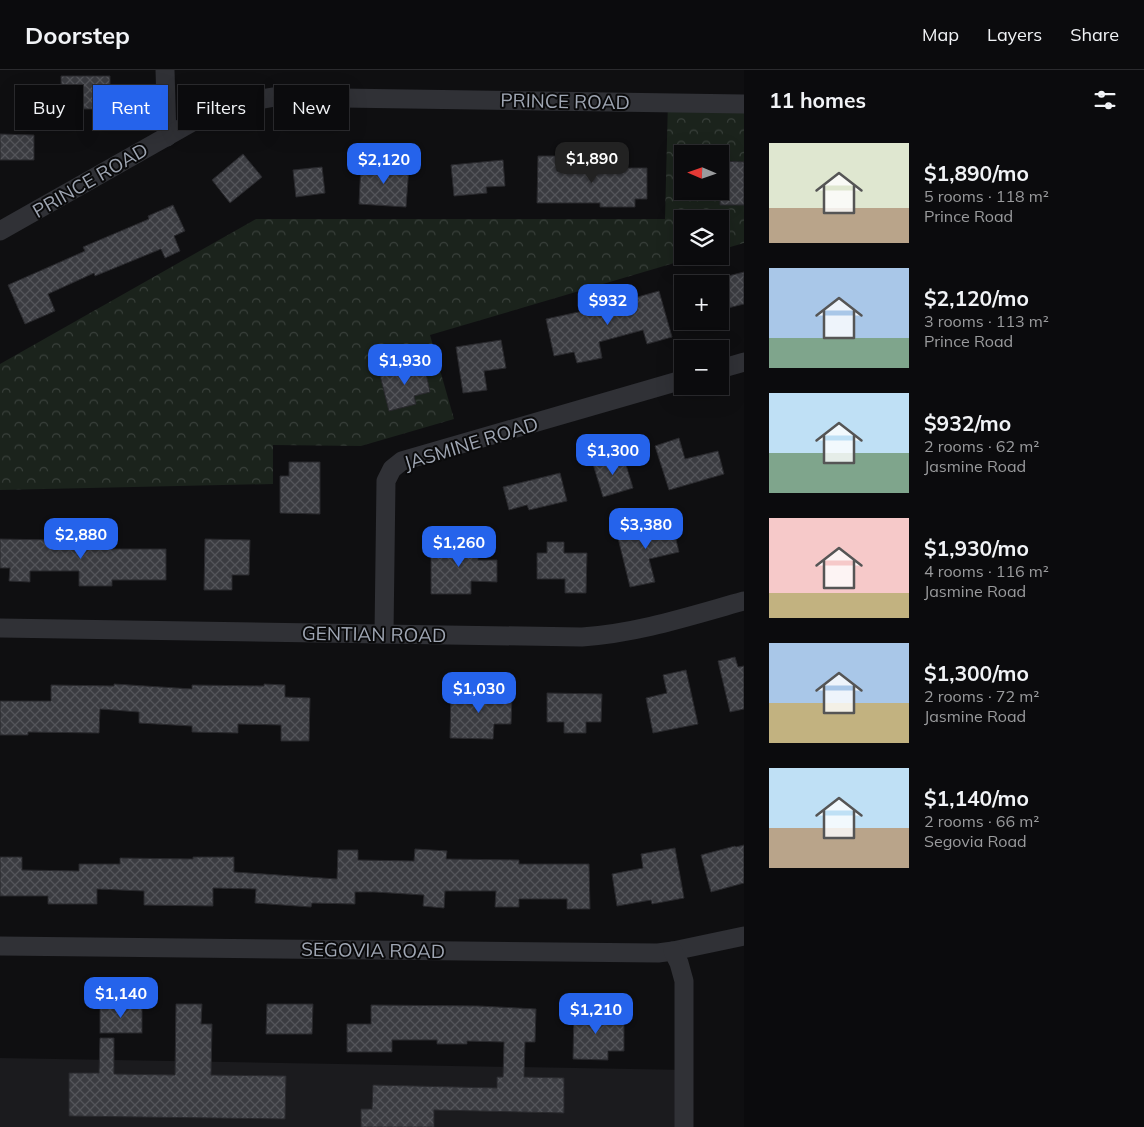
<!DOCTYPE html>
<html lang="en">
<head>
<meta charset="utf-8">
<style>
	:root { --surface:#0b0b0d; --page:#141416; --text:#f1f3f6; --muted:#9a9b9d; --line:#2b2b2e; --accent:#2563eb }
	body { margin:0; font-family:Mulish,sans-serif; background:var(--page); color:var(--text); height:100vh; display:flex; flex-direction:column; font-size:19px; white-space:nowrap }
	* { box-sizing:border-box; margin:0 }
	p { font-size:16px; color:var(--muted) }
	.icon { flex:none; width:28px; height:28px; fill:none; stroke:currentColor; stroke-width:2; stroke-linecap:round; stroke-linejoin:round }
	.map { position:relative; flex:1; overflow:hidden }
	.sheet { display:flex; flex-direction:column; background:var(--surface); width:400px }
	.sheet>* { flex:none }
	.top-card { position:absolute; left:15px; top:15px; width:475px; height:45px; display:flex; gap:10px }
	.needle { width:32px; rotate:272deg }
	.tools { position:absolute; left:674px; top:75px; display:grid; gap:10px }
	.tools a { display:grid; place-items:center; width:55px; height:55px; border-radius:0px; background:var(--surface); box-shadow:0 5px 20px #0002,0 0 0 1px var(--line); font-size:25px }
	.price { position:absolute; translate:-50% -42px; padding:0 11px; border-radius:10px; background:var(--accent); color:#fff; font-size:16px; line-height:32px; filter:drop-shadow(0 1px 2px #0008) }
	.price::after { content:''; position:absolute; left:50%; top:30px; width:15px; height:11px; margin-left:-8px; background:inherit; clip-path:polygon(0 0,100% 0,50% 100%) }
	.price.active { background:#222; color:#fff }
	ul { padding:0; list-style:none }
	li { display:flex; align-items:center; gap:15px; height:125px; padding:0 25px }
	li span { display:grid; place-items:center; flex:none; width:140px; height:100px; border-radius:0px; color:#555 }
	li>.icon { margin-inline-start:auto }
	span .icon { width:60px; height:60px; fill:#fffc; stroke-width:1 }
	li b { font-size:21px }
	h2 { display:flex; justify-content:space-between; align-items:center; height:60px; padding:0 25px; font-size:21px }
	.pill { padding:0 18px; border-radius:0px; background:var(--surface); box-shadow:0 5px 20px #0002,0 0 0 1px var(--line); font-size:18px; line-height:45px }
	.pill.active { background:var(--accent); color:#fff }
	header { display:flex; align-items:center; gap:30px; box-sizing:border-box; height:70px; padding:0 25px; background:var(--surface); border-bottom:1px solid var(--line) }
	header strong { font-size:24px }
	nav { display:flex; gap:28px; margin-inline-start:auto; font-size:18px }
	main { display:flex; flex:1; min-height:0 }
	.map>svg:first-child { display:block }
	.built { fill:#1b1b1e }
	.forest { fill:url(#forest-crowns); fill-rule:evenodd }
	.building { fill:url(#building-cross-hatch); stroke:#29292d }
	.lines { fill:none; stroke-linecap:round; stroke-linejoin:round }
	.street { stroke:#303136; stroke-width:19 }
	.labels { text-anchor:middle; stroke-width:4; stroke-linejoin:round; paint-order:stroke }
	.street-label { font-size:19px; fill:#9fa6b3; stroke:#0a0a0b }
</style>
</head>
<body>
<header>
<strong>Doorstep</strong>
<nav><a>Map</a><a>Layers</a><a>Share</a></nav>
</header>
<main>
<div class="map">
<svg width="744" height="1057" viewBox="0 0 744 1057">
	<defs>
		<pattern id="forest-crowns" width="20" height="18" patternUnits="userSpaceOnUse" patternTransform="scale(1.25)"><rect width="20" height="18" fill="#1b231c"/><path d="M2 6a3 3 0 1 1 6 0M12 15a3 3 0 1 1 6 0" fill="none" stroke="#39403b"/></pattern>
		<pattern id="building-cross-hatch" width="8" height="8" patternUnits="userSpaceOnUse" patternTransform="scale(1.25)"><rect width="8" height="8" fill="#3b3c41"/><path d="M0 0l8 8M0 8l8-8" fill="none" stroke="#54555a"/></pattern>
	</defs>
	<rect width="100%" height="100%" fill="#0f0f11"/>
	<!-- built -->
	<path class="built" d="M 0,988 L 687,1000 L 689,1057 L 0,1057 Z"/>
	<!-- forest -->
	<path class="forest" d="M 668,30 L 744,33 L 744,173 L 720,180 L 720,149 L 682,149 L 682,186 L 698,186 L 430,265 L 454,349 L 361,376 L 273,375 L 273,414 L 0,420 L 0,294 L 256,149 L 665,149 ZM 682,84 L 720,84 L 720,121 L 682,121 Z"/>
	<!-- building -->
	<g class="building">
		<path d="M 61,6 L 110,6 L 110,39 L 83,39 L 83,59 L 62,60 Z"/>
		<path d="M 0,64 L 34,65 L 34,90 L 0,90 Z"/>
		<path d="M 243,84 L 262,107 L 230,133 L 212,110 Z"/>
		<path d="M 538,86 L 557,86 L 557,101 L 600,102 L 600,86 L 623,87 L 622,98 L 647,98 L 647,129 L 635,129 L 635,137 L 600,137 L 600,133 L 537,133 Z"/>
		<path d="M 503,90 L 505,116 L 486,117 L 487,123 L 454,126 L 451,95 Z"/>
		<path d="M 720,91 L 744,92 L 744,135 L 720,135 Z"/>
		<path d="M 361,94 L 409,96 L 406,137 L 359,134 Z"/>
		<path d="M 322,97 L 325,123 L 296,127 L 293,100 Z"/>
		<path d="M 173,135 L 185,161 L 174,166 L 180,181 L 165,188 L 161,179 L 95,206 L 94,203 L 48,224 L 55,241 L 25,254 L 8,215 L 85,181 L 83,177 L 149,149 L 148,146 Z"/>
		<path d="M 744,202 L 744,234 L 720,240 L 720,208 Z"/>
		<path d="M 659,221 L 672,267 L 647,274 L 643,260 L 599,272 L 602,288 L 577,293 L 574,282 L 554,286 L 546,249 L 602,237 Z"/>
		<path d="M 501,270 L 506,298 L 484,301 L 487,320 L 463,323 L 456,277 Z"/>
		<path d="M 424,294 L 430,322 L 414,326 L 416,334 L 389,341 L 380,305 Z"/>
		<path d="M 679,368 L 685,389 L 718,381 L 724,404 L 669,420 L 655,376 Z"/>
		<path d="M 623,385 L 633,418 L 603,427 L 593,394 Z"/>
		<path d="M 289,392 L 320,392 L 320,444 L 280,443 L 280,406 L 289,406 Z"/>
		<path d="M 560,403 L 567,431 L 529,440 L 527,435 L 509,440 L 503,417 Z"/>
		<path d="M 653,450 L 654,457 L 672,453 L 679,482 L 649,489 L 655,512 L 630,517 L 618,468 L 635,464 L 633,454 Z"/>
		<path d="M 54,460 L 78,460 L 78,468 L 102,468 L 102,479 L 166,479 L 166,510 L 112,510 L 112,516 L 79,516 L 79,501 L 30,501 L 30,512 L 9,511 L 10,498 L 0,498 L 0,469 L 54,470 Z"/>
		<path d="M 205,469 L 250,470 L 249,505 L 232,505 L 232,520 L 204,520 Z"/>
		<path d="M 431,472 L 478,473 L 478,490 L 497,490 L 497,512 L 471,511 L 471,524 L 431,524 Z"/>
		<path d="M 547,472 L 564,472 L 564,483 L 587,483 L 586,523 L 565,523 L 565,509 L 537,509 L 537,483 L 547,483 Z"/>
		<path d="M 735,587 L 738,597 L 744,596 L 744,639 L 730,642 L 718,591 Z"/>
		<path d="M 686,600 L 698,654 L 653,663 L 646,628 L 667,623 L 663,605 Z"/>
		<path d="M 114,614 L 192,619 L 192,615 L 264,616 L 264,614 L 285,615 L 285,627 L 310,628 L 309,671 L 281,671 L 281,655 L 238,654 L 238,663 L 192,662 L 192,656 L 139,653 L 139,642 L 100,639 L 99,663 L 28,662 L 28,665 L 0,665 L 0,631 L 51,631 L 51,615 L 114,616 Z"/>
		<path d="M 451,622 L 512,623 L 511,654 L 494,654 L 493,669 L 450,668 Z"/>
		<path d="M 547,623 L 602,624 L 601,652 L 586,652 L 586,663 L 564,663 L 564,652 L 547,652 Z"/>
		<path d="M 744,775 L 744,813 L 711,822 L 701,785 L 735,776 L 736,777 Z"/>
		<path d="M 675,778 L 684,828 L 652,834 L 651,830 L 617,836 L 612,804 L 643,798 L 641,784 Z"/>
		<path d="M 415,779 L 447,781 L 446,789 L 519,790 L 519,794 L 589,794 L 590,839 L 567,839 L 567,829 L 519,829 L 519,837 L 495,837 L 496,821 L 445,821 L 444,838 L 423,836 L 424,825 L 375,822 L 355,822 L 355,834 L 312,833 L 311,837 L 255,833 L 256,819 L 213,818 L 213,836 L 144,835 L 144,821 L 97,819 L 97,834 L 48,834 L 48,826 L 0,826 L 0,787 L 22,787 L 22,800 L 79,801 L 79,794 L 120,794 L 120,788 L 193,789 L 193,787 L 234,787 L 234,802 L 337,809 L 338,780 L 358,780 L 358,790 L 414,791 Z"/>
		<path d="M 176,934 L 202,934 L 201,954 L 212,954 L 211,1005 L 286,1006 L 285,1049 L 69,1046 L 69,1003 L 99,1003 L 100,968 L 114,968 L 114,1004 L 175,1005 Z"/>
		<path d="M 267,934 L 313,934 L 312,964 L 266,964 Z"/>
		<rect x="100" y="935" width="42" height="28"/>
		<path d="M 371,935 L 479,936 L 536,939 L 535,972 L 525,972 L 524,1007 L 564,1008 L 564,1043 L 434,1040 L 434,1057 L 361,1057 L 361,1039 L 372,1039 L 373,1015 L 497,1018 L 497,1007 L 503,1007 L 504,972 L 467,971 L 467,974 L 437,974 L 437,970 L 392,970 L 392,982 L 347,982 L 347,954 L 371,954 Z"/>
		<path d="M 574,936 L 595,936 L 595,948 L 624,948 L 624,981 L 608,981 L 608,990 L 573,989 Z"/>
	</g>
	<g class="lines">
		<!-- street -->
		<g class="street">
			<path d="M 165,0 L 167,67"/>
			<path d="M 0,161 L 203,46 C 227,36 249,31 274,27 L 744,34"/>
			<path d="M 720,299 L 744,292"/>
			<path d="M 0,558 L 582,567 C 639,563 690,546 744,531"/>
			<path d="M 384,564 L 386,411 L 392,399 L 402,391 L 682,310"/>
			<path d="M 0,876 L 658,883 L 673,881 L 744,866"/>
			<path d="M 673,881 L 679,893 L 684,911 L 684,1057"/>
		</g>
	</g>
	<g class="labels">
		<!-- street labels -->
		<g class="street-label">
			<text transform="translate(565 31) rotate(1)" y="7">PRINCE ROAD</text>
			<text transform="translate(90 110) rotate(-30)" y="7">PRINCE ROAD</text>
			<text transform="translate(471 373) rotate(-17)" y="7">JASMINE ROAD</text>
			<text transform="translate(374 564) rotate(1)" y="7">GENTIAN ROAD</text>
			<text transform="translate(373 880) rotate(1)" y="7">SEGOVIA ROAD</text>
		</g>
	</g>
</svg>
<div class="tools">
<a><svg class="needle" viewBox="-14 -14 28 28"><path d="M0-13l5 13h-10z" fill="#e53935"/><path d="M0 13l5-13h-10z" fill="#9a9b9d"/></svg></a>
<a><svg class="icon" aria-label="layers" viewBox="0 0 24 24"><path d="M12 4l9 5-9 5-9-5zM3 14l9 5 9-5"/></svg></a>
<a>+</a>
<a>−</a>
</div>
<b class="price active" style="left:592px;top:114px">$1,890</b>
<b class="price" style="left:384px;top:115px">$2,120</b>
<b class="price" style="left:608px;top:256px">$932</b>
<b class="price" style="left:405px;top:316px">$1,930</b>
<b class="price" style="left:613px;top:406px">$1,300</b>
<b class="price" style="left:646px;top:480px">$3,380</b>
<b class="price" style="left:81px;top:490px">$2,880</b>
<b class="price" style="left:459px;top:498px">$1,260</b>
<b class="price" style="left:479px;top:644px">$1,030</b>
<b class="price" style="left:121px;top:949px">$1,140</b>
<b class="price" style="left:596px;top:965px">$1,210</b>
<div class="top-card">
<a class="pill">Buy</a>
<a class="pill active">Rent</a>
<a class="pill">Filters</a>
<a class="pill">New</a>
</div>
</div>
<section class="sheet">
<h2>11 homes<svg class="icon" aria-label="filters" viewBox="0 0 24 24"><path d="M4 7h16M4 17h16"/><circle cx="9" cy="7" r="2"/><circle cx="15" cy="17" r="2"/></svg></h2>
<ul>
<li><span style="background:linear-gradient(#dfe7d0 65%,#b9a48a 0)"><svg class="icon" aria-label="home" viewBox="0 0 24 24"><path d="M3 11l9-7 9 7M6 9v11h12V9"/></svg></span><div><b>$1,890/mo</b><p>5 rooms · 118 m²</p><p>Prince Road</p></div></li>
<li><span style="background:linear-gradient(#a9c7e8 70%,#7fa58c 0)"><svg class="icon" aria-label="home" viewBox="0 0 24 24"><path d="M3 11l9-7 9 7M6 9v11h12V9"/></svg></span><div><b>$2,120/mo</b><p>3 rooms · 113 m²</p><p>Prince Road</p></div></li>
<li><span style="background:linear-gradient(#bfe0f5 60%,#7fa58c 0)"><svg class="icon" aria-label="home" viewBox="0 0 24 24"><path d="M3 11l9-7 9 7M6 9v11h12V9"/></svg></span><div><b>$932/mo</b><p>2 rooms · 62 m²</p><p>Jasmine Road</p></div></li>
<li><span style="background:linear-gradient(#f6c9c9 75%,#c2b280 0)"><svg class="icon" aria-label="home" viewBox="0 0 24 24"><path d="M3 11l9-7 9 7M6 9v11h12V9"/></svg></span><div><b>$1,930/mo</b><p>4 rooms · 116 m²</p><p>Jasmine Road</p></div></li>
<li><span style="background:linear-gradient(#a9c7e8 60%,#c2b280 0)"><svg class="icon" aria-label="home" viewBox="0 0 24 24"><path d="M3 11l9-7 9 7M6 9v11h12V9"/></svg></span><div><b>$1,300/mo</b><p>2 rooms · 72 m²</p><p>Jasmine Road</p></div></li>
<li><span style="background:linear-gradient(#bfe0f5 60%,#b9a48a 0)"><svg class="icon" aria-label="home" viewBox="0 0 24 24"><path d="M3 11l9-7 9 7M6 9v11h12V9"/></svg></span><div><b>$1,140/mo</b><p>2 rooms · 66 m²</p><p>Segovia Road</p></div></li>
</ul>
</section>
</main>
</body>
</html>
